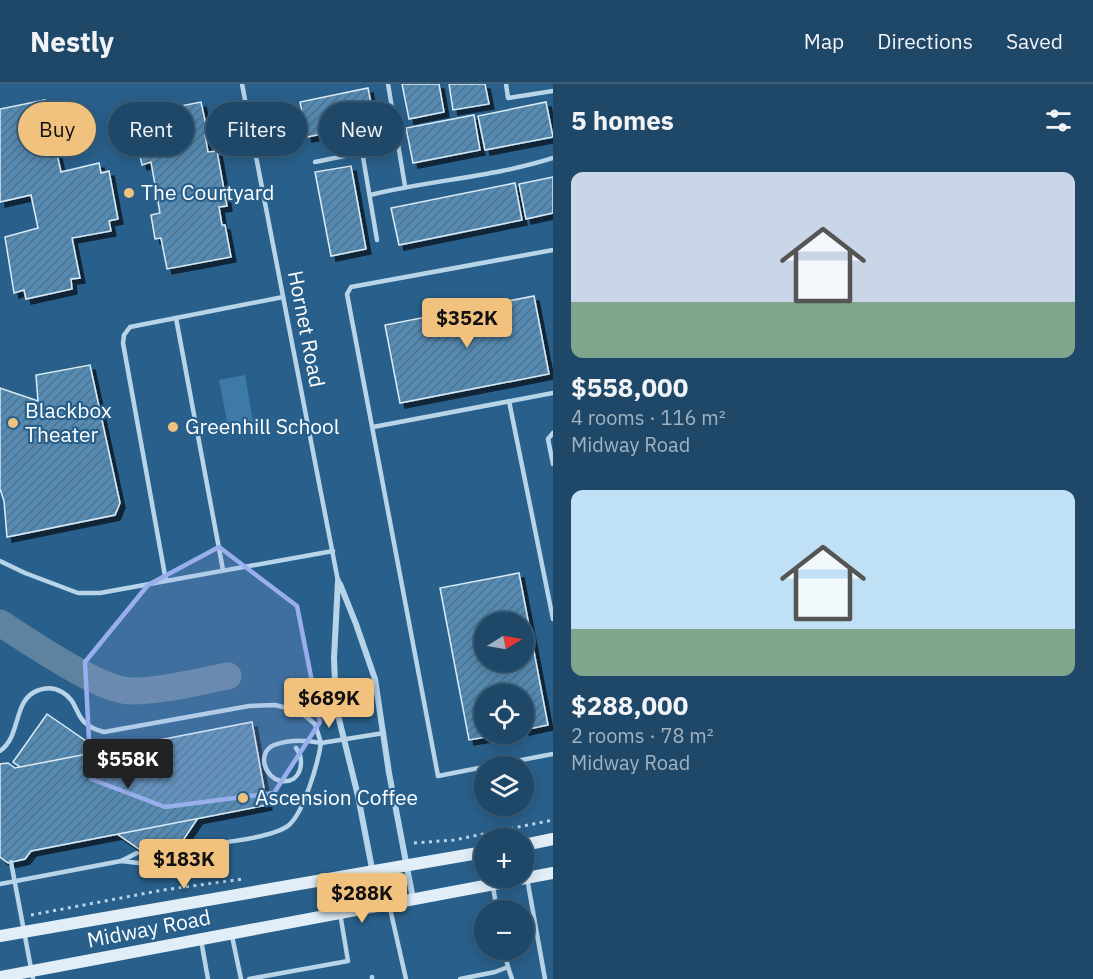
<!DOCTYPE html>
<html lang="en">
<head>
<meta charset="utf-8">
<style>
	:root { --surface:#1f4868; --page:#274f6e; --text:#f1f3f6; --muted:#a1b2c0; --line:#3c607c; --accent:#f1c17e }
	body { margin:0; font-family:"IBM Plex Sans",sans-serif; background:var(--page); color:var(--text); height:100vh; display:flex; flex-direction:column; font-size:22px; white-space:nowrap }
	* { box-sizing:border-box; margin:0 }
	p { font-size:20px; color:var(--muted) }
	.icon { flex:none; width:33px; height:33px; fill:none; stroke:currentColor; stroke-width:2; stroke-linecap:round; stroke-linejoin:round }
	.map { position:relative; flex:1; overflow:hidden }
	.drawer { display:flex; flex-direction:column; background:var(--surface); width:540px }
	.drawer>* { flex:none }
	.hud { position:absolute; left:18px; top:18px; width:444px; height:54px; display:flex; gap:12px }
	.needle { width:39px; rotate:79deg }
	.fabs { position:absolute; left:474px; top:528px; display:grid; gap:12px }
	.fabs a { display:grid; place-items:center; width:60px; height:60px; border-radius:50%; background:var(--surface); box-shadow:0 3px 15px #0003,0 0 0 2px var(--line); font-size:30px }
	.price { position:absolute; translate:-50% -51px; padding:0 14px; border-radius:6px; background:var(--accent); color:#111; font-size:20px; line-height:39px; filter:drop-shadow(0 2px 3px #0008) }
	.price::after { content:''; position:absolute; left:50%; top:36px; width:18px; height:14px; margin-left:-9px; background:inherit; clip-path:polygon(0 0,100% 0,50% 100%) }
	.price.active { background:#222; color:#fff }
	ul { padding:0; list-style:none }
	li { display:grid; align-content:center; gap:12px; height:318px; padding:0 18px }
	li span { display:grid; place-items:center; height:186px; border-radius:12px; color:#555 }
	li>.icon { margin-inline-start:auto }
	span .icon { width:108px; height:108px; fill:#fffc; stroke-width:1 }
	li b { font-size:26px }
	h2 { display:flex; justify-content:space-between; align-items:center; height:72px; padding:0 18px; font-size:26px }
	.tag { padding:0 21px; border-radius:27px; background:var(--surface); box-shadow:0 3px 15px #0003,0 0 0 2px var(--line); font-size:21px; line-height:54px }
	.tag.active { background:var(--accent); color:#111 }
	header { display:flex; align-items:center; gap:36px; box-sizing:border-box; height:84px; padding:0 30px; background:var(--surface); border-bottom:2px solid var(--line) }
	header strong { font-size:28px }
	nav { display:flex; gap:33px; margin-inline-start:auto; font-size:21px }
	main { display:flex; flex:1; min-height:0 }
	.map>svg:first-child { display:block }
	.garden { fill:#3d7aa7 }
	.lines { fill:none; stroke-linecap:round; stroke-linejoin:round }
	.stream { stroke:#acd0ea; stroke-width:4.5 }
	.river { stroke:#5e83a0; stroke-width:27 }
	.building { fill:url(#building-hatch); stroke:#dbecf7; stroke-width:1.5; fill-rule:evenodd; filter:url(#shadow) }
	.path { stroke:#b7d4e9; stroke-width:3; stroke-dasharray:3 4.5; stroke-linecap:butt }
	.service { stroke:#b7d4e9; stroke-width:4.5 }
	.minor { stroke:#b7d4e9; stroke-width:6 }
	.secondary { stroke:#e1eef8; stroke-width:12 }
	.marked { fill:#99afed; fill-opacity:0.2; stroke:#99afed; stroke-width:4.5; stroke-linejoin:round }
	.poi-dot { fill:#f1c17e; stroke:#29608b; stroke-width:2 }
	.labels { text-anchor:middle; stroke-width:4.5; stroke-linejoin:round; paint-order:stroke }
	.poi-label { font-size:21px; fill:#fff; stroke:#29608b; text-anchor:start }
	.street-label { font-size:21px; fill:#fff; stroke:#29608b }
</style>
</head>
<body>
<header>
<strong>Nestly</strong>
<nav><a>Map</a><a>Directions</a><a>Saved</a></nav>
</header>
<main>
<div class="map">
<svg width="553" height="895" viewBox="0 0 553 895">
	<defs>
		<pattern id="building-hatch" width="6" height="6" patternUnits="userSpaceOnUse" patternTransform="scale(1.5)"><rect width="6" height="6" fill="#558bb3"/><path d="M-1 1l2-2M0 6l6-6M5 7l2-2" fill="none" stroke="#51728a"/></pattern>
		<filter id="shadow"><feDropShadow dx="5" dy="5" stdDeviation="0" flood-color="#0009"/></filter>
	</defs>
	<rect width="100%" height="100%" fill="#29608b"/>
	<!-- garden -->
	<path class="garden" d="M 245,291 L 253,338 L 228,342 L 219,296 Z"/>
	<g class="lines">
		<!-- stream -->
		<path class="stream" d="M 372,893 L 372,895"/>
		<!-- river -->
		<path class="river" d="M 0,539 C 29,557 100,607 131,607 C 163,607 196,598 228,592"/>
	</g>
	<!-- building -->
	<g class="building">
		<path d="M 402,0 L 439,0 L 444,28 L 409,35 Z"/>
		<path d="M 449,0 L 485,0 L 489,20 L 453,26 Z"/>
		<path d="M 368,4 L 375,39 L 307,53 L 300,18 Z"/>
		<path d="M 45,16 L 61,88 L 99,79 L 101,89 L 109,87 L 118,135 L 109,137 L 111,147 L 72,154 L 80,194 L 71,195 L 72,205 L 26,215 L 24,206 L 14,209 L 5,153 L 38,144 L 31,111 L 0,118 L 0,25 Z"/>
		<path d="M 201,18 L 208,50 L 205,51 L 208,68 L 217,67 L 227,122 L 219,123 L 222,141 L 225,141 L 231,173 L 167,185 L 161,154 L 155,155 L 151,131 L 160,129 L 151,78 L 142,81 L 138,63 L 144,61 L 138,30 Z"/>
		<path d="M 546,18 L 553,53 L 485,66 L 478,32 Z"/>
		<path d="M 474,31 L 480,66 L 413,79 L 406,44 Z"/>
		<path d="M 351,82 L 366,165 L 331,172 L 315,88 Z"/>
		<path d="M 553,93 L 553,129 L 526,135 L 519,100 Z"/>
		<path d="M 515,99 L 522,136 L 399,161 L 391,124 Z"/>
		<path d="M 534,212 L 549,290 L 400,319 L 385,241 Z"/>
		<path d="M 90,281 L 120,419 L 115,431 L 7,453 L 4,417 L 0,405 L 0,304 L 38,317 L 36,291 Z"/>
		<path d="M 519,489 L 548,641 L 524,646 L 524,610 L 484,610 L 484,650 L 504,650 L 469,656 L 440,504 ZM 484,538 L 524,538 L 524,578 L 484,578 Z"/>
		<path d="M 47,630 L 198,734 L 165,783 L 13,678 Z"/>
		<path d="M 252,638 L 267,721 L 31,767 L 25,775 L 8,779 L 0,773 L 0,680 L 8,679 L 15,684 Z"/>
	</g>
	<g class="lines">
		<!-- path -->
		<g class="path">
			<path d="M 414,759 L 454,756 L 553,736"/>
			<path d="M 31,831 L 163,806 L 243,795"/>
		</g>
		<!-- service -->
		<g class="service">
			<path d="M 242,0 L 338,497"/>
			<path d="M 388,0 L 405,102"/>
			<path d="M 506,0 L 508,14 L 553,7"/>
			<path d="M 362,67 L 377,156"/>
			<path d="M 315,78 L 398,61"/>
			<path d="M 370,111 C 430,96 494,93 553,74"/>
			<path d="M 283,213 L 130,243 L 124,251 L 123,259 L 166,497 L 333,467"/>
			<path d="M 176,234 L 223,486"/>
			<path d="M 509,317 L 553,535"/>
			<path d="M 373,343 L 553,309"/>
			<path d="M 553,349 L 548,355 L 553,380"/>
			<path d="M 0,477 L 25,489 L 78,509 L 100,509 L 166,497"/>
			<path d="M 0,667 C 22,652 12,615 39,606 C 47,603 55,604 62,608 C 83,620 70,639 104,648 L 249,622 L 275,621 L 299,627 L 315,640 L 321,659 L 384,649"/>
			<path d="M 490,682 L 553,670"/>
			<path d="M 484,683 L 438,692 L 347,210 L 351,203 L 553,166"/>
			<path d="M 180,761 C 203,762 272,755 289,741 C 304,728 318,679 321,659 C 306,656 288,656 274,661 C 256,669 265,694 281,697 C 301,700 306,676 296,664"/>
			<path d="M 121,777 L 156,781"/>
			<path d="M 11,778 L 33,895"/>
			<path d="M 169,779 L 202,763"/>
			<path d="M 527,794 L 545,895"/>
			<path d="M 0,800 L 121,777 L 137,769"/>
			<path d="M 493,803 L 497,826"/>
			<path d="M 389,820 L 406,895"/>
			<path d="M 232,852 L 241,895"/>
			<path d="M 201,856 L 208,895"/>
			<path d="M 508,883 L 512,895"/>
			<path d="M 249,895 L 348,877 L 340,829"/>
			<path d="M 460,895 L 495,888 L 508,883 L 504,866"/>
		</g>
		<!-- minor -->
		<g class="minor">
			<path d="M 338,497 L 334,574 L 336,623 L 358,712 L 379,821"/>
			<path d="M 340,500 L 356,540 L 375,595 L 389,689 L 413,815"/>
		</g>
		<!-- secondary -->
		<g class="secondary">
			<path d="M 524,761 L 553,755"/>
			<path d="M 0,852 L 484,768"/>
			<path d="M 0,893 L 553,789"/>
		</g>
	</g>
	<!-- marked area -->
	<path class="marked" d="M 219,463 L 297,522 L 320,638 L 274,709 L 165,723 L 91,695 L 85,578 L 148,501 Z"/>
	<!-- markers -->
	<g class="poi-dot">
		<circle cx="129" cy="109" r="6"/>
		<circle cx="13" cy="339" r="6"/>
		<circle cx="173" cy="343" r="6"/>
		<circle cx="243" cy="714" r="6"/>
	</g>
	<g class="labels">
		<!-- poi labels -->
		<g class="poi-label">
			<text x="141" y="116">The Courtyard</text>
			<text x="25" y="334">Blackbox<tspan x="25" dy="24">Theater</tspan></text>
			<text x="185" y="350">Greenhill School</text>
			<text x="255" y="721">Ascension Coffee</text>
		</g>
		<!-- street labels -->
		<g class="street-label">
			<text transform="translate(306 245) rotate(79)" y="7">Hornet Road</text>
			<text transform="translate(149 845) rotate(-11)" y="7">Midway Road</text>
		</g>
	</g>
</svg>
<div class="fabs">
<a><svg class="needle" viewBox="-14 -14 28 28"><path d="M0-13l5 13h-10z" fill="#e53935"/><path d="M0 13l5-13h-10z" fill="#a1b2c0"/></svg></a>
<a><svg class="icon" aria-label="locate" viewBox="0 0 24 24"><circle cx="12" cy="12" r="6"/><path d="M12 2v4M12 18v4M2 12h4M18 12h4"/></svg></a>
<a><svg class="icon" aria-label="layers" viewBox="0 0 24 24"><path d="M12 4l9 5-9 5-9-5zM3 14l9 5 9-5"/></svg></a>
<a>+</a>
<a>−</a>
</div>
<b class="price" style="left:467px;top:265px">$352K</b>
<b class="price" style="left:329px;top:645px">$689K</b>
<b class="price active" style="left:128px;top:706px">$558K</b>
<b class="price" style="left:184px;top:806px">$183K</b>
<b class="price" style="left:362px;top:840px">$288K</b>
<div class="hud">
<a class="tag active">Buy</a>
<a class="tag">Rent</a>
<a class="tag">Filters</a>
<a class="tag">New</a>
</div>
</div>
<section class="drawer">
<h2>5 homes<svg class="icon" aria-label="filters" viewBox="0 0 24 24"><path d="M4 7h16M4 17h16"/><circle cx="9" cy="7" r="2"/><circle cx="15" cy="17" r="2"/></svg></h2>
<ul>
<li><span style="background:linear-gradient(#c9d6e8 70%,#7fa58c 0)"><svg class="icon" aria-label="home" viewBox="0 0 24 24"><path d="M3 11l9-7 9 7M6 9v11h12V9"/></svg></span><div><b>$558,000</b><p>4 rooms · 116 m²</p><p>Midway Road</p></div></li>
<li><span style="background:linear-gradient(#bfe0f5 75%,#7fa58c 0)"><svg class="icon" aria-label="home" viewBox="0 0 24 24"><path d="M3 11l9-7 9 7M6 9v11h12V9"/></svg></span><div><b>$288,000</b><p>2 rooms · 78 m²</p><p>Midway Road</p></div></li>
</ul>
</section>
</main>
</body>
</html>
